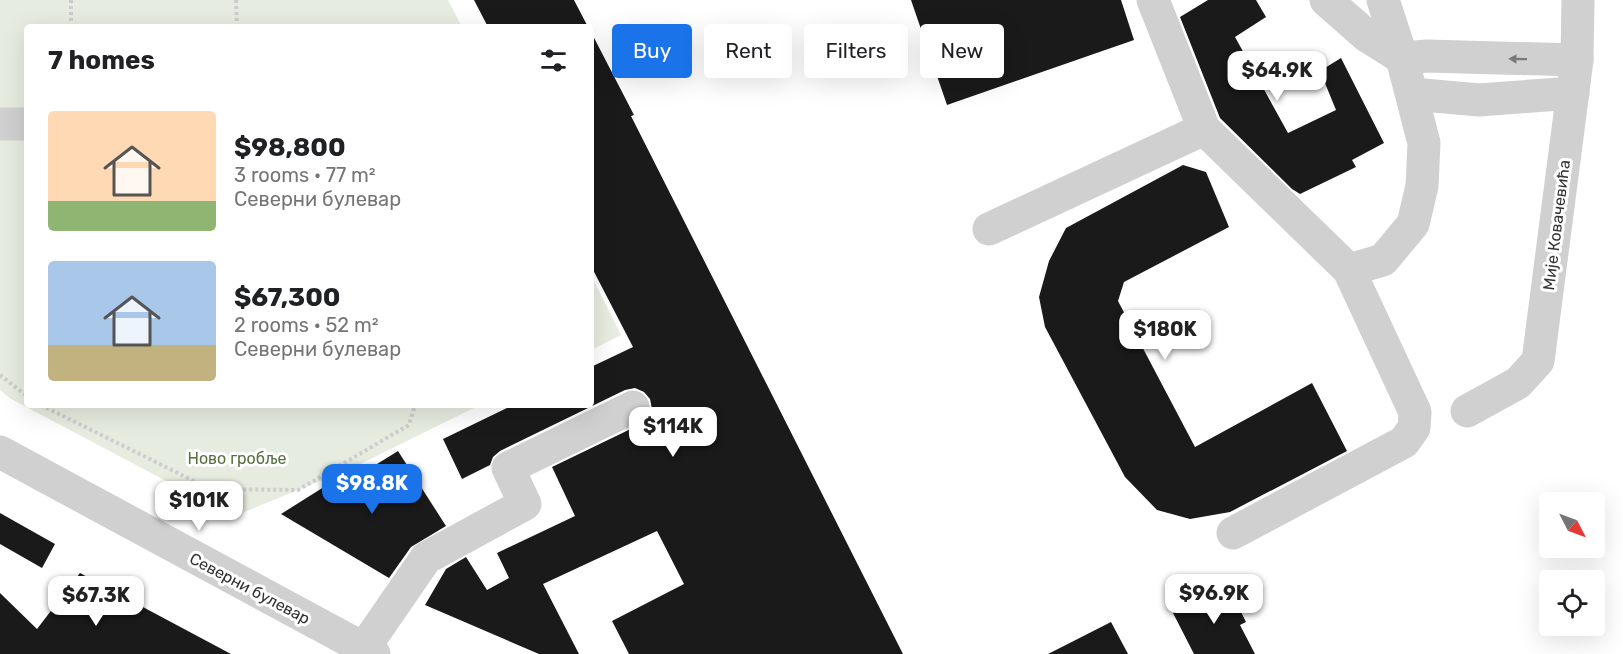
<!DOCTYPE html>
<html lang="en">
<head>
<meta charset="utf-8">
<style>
	:root { --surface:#fff; --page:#f2f2f2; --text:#202124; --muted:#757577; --accent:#1a73e8 }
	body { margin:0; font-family:Rubik,sans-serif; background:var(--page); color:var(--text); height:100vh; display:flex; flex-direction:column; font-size:22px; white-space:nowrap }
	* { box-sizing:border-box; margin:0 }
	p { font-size:20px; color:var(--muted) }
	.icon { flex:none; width:33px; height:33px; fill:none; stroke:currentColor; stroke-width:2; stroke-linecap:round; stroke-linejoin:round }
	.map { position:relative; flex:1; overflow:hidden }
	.details { position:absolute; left:24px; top:24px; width:570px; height:384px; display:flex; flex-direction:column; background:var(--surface); border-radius:6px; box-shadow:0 6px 24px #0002 }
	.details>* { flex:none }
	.banner { position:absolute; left:612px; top:24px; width:570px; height:54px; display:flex; gap:12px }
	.needle { width:39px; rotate:132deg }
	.fabs { position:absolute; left:1539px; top:492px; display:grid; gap:12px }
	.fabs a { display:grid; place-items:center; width:66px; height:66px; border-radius:6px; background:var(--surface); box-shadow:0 6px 24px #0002; font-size:30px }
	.price { position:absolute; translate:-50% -51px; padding:0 14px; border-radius:12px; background:#fff; color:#222; font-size:20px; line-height:39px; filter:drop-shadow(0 2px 3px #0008) }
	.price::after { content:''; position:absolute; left:50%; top:36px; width:18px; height:14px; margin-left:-9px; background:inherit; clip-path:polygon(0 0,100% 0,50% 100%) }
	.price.selected { background:var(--accent); color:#fff }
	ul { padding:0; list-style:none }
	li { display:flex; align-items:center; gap:18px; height:150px; padding:0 24px }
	li span { display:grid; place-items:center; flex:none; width:168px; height:120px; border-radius:6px; color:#555 }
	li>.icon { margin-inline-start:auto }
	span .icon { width:72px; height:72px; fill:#fffc; stroke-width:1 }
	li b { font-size:26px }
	h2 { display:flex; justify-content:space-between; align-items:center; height:72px; padding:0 24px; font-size:26px }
	.tag { padding:0 21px; border-radius:6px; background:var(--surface); box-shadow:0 6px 24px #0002; font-size:21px; line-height:54px }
	.tag.selected { background:var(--accent); color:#fff }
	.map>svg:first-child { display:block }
	.green { fill:#e6ecdf }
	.building { fill:#1a1a1a }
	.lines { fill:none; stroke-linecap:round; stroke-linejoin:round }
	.path { stroke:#cdcdcd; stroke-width:4; stroke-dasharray:3 3; stroke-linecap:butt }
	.minor { stroke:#d0d0d0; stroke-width:33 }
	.oneway { fill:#7a7a7a }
	.labels { text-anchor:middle; stroke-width:6; stroke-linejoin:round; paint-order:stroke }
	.street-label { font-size:16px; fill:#333; stroke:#fff }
	.park-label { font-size:16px; fill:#56703f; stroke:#fff }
</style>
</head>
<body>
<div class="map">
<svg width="1623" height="654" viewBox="0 0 1623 654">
	<rect width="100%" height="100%" fill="#fff"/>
	<!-- green -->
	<g class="green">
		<path d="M 0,0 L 448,0 L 462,27 L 27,27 L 27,405 L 480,405 L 352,468 L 237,515 L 206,502 L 11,399 L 0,390 Z"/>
		<path d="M 591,275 L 621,335 L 591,350 Z"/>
	</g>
	<!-- building -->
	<g class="building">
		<path d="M 474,0 L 574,0 L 588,27 L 488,27 Z"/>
		<path d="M 911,0 L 1121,0 L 1134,40 L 947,105 Z"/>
		<path d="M 1208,0 L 1256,0 L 1266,17 L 1235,37 L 1288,133 L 1336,110 L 1320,71 L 1341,58 L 1384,143 L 1352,160 L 1356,167 L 1300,194 L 1292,189 L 1220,118 L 1180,17 Z"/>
		<path d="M 591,32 L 634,115 L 631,116 L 903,654 L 629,654 L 612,621 L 684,584 L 657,531 L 543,584 L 579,654 L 539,654 L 425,605 L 446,569 L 466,557 L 487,590 L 509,578 L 497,553 L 575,516 L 552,467 L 641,424 L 648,418 L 652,409 L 650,399 L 644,392 L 635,388 L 625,390 L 500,451 L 493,457 L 490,465 L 462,479 L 443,439 L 513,405 L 591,405 L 591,367 L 633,347 L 591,266 Z"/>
		<path d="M 1183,165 L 1206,172 L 1229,227 L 1124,282 L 1118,301 L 1195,447 L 1312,383 L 1347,451 L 1230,512 L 1190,519 L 1157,510 L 1125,477 L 1045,327 L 1039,297 L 1049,261 L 1066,228 Z"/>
		<path d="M 398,451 L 446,526 L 411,547 L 389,578 L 281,514 L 335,480 L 340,487 Z"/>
		<path d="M 0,513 L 55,544 L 42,568 L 0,544 Z"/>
		<path d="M 80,573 L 111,590 L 231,654 L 0,654 L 0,593 L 37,629 Z"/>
		<path d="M 1218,584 L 1224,598 L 1232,594 L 1246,622 L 1240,625 L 1255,654 L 1194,654 L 1173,613 L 1195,603 L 1192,597 Z"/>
		<path d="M 1111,622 L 1128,654 L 1048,654 Z"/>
	</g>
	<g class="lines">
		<!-- path -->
		<g class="path">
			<path d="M 71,0 L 71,27"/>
			<path d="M 236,0 L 237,27"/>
			<path d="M 0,375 L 27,396"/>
			<path d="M 41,405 L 210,489 L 298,490 L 409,425 L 415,405"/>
		</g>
		<!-- minor -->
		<g class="minor">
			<path d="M 1153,0 L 1204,129 L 1349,270 L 1415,412 L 1414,428 L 1404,442 L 1233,533"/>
			<path d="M 1326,0 L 1367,36 L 1402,58 L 1427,56 L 1577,60"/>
			<path d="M 1412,94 L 1479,100 L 1573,93"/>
			<path d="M 0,124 L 27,124"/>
			<path d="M 989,229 L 1204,129"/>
			<path d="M 1349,270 L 1383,260 L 1413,224 L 1422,186 L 1424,143 L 1402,58 L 1383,0"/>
			<path d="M 1467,411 L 1518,383 L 1538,361 L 1577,60 L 1578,0"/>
			<path d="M 0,452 L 374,654"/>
			<path d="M 364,648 L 426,558 L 525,504 L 508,468 L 633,407"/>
		</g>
	</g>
	<!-- one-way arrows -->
	<defs><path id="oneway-solid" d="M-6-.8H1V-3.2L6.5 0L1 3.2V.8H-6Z" transform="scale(1.5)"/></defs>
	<use class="oneway" href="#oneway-solid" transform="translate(1518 59) rotate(-179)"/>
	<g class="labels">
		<!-- street labels -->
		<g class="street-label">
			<text transform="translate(1556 225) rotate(-83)" y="6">Мије Ковачевића</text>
			<text transform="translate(250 588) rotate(28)" y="6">Северни булевар</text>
		</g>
		<!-- park labels -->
		<g class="park-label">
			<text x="237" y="464">Ново гробље</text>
		</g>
	</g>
</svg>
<div class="fabs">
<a><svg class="needle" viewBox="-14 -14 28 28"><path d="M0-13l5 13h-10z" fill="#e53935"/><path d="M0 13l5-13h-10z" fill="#757577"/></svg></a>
<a><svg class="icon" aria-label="locate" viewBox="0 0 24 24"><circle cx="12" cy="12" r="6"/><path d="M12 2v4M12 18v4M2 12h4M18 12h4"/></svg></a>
</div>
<b class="price" style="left:1277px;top:102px">$64.9K</b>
<b class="price" style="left:1165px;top:361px">$180K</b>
<b class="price" style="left:673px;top:458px">$114K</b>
<b class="price selected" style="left:372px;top:515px">$98.8K</b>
<b class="price" style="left:199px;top:532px">$101K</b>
<b class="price" style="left:1214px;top:625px">$96.9K</b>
<b class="price" style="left:96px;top:627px">$67.3K</b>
<div class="banner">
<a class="tag selected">Buy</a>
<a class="tag">Rent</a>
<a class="tag">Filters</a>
<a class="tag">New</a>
</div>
<section class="details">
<h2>7 homes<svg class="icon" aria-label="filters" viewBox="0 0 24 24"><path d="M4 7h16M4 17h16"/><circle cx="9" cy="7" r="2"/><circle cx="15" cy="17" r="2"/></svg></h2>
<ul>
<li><span style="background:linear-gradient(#ffd9b3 75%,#8fb573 0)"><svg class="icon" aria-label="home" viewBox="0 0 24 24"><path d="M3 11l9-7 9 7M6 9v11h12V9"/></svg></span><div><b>$98,800</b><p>3 rooms · 77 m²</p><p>Северни булевар</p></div></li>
<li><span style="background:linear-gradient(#a9c7e8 70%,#c2b280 0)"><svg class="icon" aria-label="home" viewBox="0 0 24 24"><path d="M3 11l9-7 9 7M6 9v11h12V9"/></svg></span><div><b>$67,300</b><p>2 rooms · 52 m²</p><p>Северни булевар</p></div></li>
</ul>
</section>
</div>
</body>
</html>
